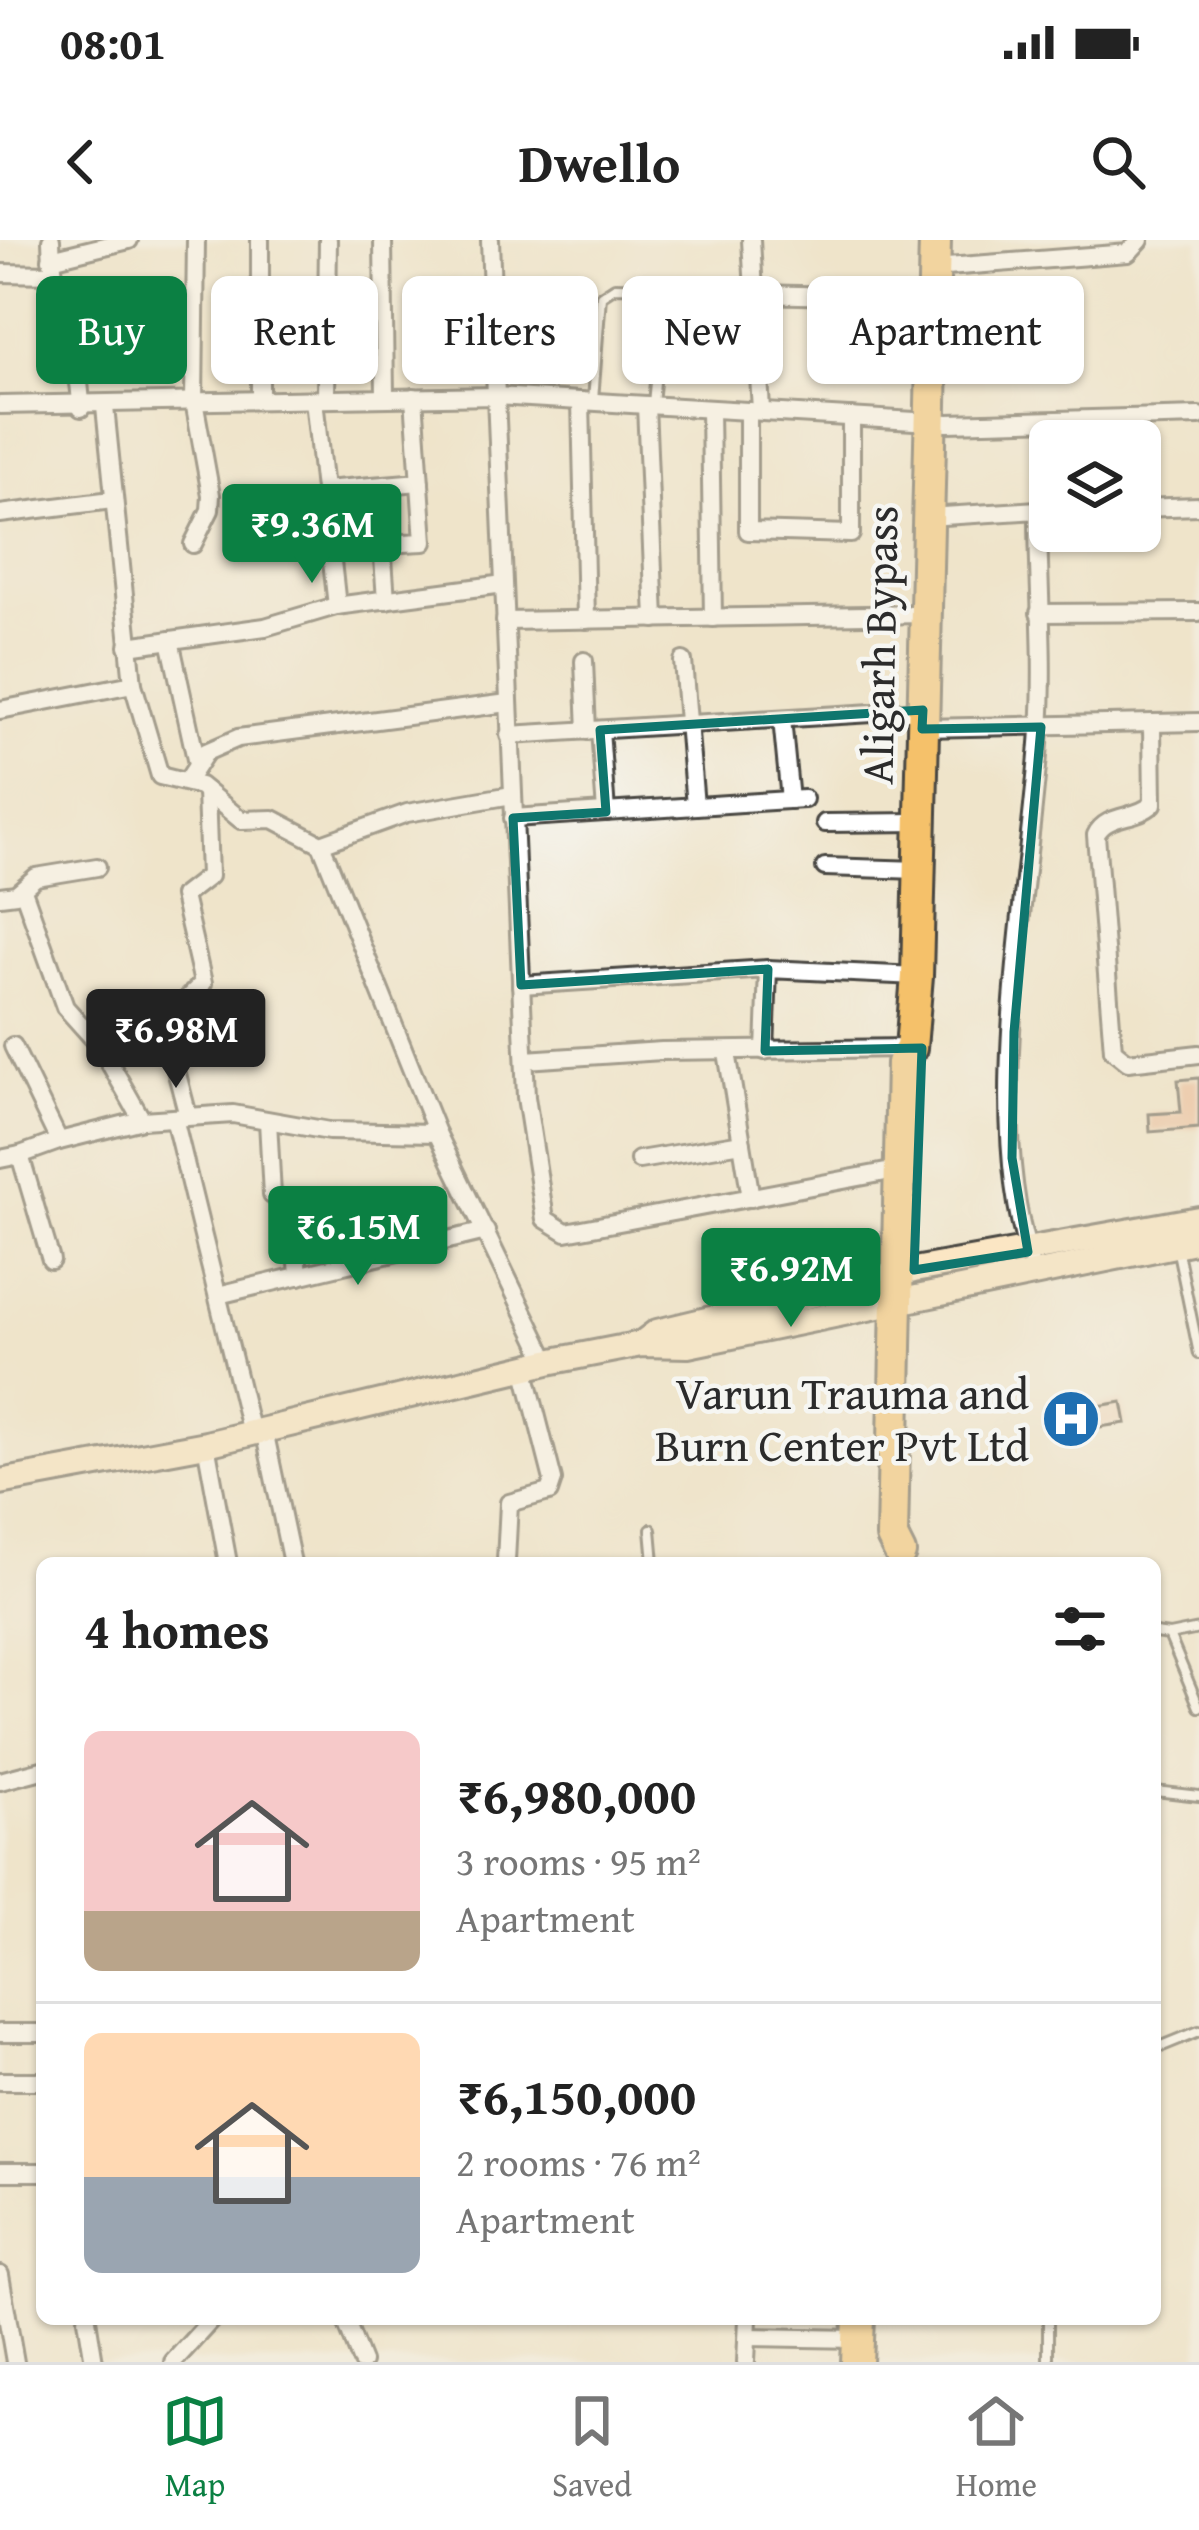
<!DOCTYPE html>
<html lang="en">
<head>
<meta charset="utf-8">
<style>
	:root { --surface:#fff; --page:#f6f6f6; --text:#222; --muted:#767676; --line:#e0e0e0; --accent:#0b8043 }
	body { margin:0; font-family:"Gentium Book Plus",serif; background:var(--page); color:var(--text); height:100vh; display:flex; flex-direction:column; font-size:45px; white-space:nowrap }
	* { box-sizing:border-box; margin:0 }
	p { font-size:39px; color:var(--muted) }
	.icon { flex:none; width:66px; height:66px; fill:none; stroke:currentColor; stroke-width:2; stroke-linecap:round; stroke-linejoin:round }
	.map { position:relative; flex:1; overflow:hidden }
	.side { position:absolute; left:36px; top:1317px; width:1125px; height:768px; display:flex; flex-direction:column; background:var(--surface); border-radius:18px; box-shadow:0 3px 9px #0004 }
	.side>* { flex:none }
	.hud { position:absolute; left:36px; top:36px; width:1128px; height:108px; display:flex; gap:24px }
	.buttons { position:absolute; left:1029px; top:180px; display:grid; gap:24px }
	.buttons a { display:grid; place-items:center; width:132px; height:132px; border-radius:18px; background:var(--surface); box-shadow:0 3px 9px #0004; font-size:60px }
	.price { position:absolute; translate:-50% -102px; padding:0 27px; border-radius:12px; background:var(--accent); color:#fff; font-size:39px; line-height:78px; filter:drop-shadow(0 3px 6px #0008) }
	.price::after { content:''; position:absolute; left:50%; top:72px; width:36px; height:27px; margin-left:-18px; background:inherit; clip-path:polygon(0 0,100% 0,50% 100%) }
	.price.on { background:#222; color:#fff }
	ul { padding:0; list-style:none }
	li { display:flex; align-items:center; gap:36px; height:300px; padding:0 48px }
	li+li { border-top:3px solid var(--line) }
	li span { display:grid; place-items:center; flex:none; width:336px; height:240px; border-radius:18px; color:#555 }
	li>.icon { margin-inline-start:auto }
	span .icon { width:144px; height:144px; fill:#fffc; stroke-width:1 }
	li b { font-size:51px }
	h2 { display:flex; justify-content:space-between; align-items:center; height:144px; padding:0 48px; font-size:51px }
	.chip { padding:0 42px; border-radius:18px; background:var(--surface); box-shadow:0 3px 9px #0004; font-size:42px; line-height:108px }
	.chip.on { background:var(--accent); color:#fff }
	.status { display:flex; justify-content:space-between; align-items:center; height:84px; padding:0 60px; background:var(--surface); direction:ltr }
	.status svg { height:33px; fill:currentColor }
	header { display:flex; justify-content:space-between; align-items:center; height:156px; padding:0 48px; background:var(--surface); font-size:54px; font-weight:700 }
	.menu { display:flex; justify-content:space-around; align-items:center; height:168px; border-top:3px solid var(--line); background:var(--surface); font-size:33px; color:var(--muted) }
	.menu a { display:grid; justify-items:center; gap:6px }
	.menu .on { color:var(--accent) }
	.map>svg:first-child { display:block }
	.building { fill:#eab18d }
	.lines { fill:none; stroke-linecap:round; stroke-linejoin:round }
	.lane-casing { stroke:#484743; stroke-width:14 }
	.street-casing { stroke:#484743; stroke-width:22 }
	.secondary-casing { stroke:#484743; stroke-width:30 }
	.highway-casing { stroke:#484743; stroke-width:36 }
	.lane { stroke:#fff; stroke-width:8 }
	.street { stroke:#fff; stroke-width:16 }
	.secondary { stroke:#fbe6c4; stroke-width:24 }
	.highway { stroke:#f5c16b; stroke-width:30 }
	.marked { fill:none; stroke:#0f766e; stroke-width:9; stroke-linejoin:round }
	.labels { text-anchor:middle; stroke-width:9; stroke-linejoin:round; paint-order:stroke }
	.street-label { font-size:45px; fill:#2b2b2b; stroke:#f6f6f2 }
	.poi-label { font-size:45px; fill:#2b2b2b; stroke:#f6f6f2; text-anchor:end }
</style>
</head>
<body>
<div class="status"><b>08:01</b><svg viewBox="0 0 49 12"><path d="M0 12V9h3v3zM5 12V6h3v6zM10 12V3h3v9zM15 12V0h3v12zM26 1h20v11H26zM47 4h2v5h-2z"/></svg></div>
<header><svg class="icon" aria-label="back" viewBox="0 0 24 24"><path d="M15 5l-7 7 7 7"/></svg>Dwello<svg class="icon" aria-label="search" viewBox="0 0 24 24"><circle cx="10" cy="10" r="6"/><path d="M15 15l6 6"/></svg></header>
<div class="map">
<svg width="1199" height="2122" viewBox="0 0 1199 2122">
	<rect width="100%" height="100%" fill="#f6f6f2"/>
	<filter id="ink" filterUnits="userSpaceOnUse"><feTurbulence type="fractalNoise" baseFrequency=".00833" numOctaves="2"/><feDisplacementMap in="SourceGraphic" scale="24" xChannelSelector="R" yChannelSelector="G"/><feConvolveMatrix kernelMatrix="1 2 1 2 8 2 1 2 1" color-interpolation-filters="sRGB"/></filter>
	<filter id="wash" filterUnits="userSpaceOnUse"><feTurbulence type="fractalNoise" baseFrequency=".004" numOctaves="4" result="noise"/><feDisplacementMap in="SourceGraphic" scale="48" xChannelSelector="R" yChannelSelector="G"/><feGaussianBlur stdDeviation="2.7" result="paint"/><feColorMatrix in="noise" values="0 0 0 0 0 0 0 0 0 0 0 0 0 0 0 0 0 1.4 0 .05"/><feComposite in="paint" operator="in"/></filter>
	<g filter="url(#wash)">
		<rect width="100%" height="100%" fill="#efe4ca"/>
		<g id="blocks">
			<!-- building -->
			<g class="building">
				<path d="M 1199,838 L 1199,888 L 1150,892 L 1149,874 L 1181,872 L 1178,840 Z"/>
				<path d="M 1122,1162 L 1126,1183 L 1067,1192 L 1063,1172 Z"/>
			</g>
		</g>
	</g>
	<g filter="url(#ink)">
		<use href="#blocks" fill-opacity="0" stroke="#484743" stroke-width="3"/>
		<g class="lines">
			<defs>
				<g id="lane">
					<path d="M 593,160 L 601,56 L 615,47 L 650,48 L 662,64 L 653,164"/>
					<path d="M 1177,1007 L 1199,1114"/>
					<path d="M 651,1289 L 654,1323"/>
					<path d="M 1155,1393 L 1169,1395 L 1199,1467"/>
					<path d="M 1169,1395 L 1199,1389"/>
					<path d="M 1155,1551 L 1199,1556"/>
					<path d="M 1155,1809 L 1199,1791"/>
					<path d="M 1048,2079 L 1048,2122"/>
				</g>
				<g id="street">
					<path d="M 51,0 C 51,58 80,109 81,168"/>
					<path d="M 383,0 L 385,156"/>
					<path d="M 490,0 L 496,156 L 948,183 L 1199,176"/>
					<path d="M 751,0 L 761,170"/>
					<path d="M 51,19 L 129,0"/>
					<path d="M 934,28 L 1128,13 L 1140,0"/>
					<path d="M 0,33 L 53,34"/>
					<path d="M 754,54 L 933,58"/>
					<path d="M 260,157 L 260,0"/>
					<path d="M 326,159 L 328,0"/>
					<path d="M 314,160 L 337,366"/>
					<path d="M 581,161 L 586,380"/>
					<path d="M 0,165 L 496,156 L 526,857 L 545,979 L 566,992 L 902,929"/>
					<path d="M 646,165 L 655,379"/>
					<path d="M 105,167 L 133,444 L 160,536 L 200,546 L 241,580 L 273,579 L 321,604 L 407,573 L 512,555"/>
					<path d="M 710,169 L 713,378"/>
					<path d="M 748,171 L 748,291 L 851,294 L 851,177"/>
					<path d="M 324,250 L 420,242"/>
					<path d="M 1140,268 L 1199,266"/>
					<path d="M 0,274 L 112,260"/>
					<path d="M 927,277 L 1038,270 C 1038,343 1045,418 1040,490 C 1030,644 982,873 1030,1018"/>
					<path d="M 193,304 L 210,270 L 211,255 L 194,161 L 196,0"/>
					<path d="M 386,360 L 382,304 L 424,302 L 414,157"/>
					<path d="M 1039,373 L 1199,372"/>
					<path d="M 505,381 L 925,374"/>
					<path d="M 170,400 L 197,524"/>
					<path d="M 128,406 L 265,387 L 336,366 L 504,344"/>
					<path d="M 584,421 L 587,491"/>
					<path d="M 683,421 L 695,566"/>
					<path d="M 0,470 L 133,444"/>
					<path d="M 782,479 L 790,560"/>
					<path d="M 1152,486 L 1153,564 C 1136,580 1106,573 1096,595 L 1113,810 L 1128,822 L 1199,814"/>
					<path d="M 922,488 L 1199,482"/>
					<path d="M 600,490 L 606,572"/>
					<path d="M 509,495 L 923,470"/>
					<path d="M 187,541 L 206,512 L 238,498 L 508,463"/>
					<path d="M 513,578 L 804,559"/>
					<path d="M 825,583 L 920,582"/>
					<path d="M 321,604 L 437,893 L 548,1122"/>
					<path d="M 825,627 L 919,630"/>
					<path d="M 23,650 L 65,767 L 100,806 L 142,880 L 233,874 L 329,891 L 437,893"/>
					<path d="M 0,656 L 16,654 L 36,637 L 97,627"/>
					<path d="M 521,745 L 768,729"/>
					<path d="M 13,806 L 59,901 L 142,880"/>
					<path d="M 765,811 L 768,729 L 917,736"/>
					<path d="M 727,812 L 751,958"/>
					<path d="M 525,820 L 662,811 L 911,808"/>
					<path d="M 188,876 L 165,788 L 170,775 L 203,743 L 183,656 L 209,636 L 206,551"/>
					<path d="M 174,878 L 251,1193"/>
					<path d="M 268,881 L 272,955 L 294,967 L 299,1036"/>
					<path d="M 20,915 L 59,901"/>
					<path d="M 0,919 L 20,915 L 51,1020"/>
					<path d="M 639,920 L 742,903"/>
					<path d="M 218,1055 L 486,991"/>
					<path d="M 264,1190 L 292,1323"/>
					<path d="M 206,1204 L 228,1323"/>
					<path d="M 506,1321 L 509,1263 L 549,1252 L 553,1240 L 524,1127"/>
					<path d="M 0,1541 L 42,1530"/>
					<path d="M 0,1793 L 42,1793"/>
					<path d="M 0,1841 L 42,1841"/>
					<path d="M 0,1932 L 42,1932"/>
					<path d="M 0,2035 L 15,2122"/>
					<path d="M 87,2079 L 94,2122"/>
					<path d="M 345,2079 L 362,2122"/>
					<path d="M 748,2097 L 858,2099"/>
					<path d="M 173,2122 L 212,2079"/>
					<path d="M 746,2122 L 748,2079"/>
				</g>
				<g id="secondary">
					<path d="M 641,1104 L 657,1092 L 914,1030 L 1199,979"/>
					<path d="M 0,1242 L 206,1204 L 548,1122 L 641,1104 L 688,1105 L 1199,1000"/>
				</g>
				<g id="highway">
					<path d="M 900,1313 L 892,1297 L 902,823 L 911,808 L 917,736 L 935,0"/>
					<path d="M 857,2122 L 859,2079"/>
				</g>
			</defs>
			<!-- lane casing -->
			<use href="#lane" class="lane-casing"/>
			<!-- street casing -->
			<use href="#street" class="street-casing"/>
			<!-- secondary casing -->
			<use href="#secondary" class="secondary-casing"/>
			<!-- highway casing -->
			<use href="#highway" class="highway-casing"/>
			<!-- lane -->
			<use href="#lane" class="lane"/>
			<!-- street -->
			<use href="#street" class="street"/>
			<!-- secondary -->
			<use href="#secondary" class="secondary"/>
			<!-- highway -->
			<use href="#highway" class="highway"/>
		</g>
	</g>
	<!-- marked area -->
	<path d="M0 0H1199V2122H0ZM 923,470 L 922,489 L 1041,487 L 1014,792 L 1012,918 L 1028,1012 L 914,1030 L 922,808 L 765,811 L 768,729 L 521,745 L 513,578 L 606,572 L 600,490 Z" fill="#efe4ca" fill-opacity=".55" fill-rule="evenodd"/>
	<path class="marked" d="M 923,470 L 922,489 L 1041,487 L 1014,792 L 1012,918 L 1028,1012 L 914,1030 L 922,808 L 765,811 L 768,729 L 521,745 L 513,578 L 606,572 L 600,490 Z"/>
	<!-- icons -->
	<defs>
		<symbol id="hospital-disc" viewBox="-11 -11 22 22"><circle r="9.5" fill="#1f6fb2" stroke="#f6f6f2"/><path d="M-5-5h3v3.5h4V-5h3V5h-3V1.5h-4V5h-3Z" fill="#fff"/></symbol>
	</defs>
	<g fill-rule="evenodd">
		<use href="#hospital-disc" x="1038" y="1146" width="66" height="66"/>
	</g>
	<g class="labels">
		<!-- street labels -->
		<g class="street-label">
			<text transform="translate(879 405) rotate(-89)" y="16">Aligarh Bypass</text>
		</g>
		<!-- poi labels -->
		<g class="poi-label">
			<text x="1029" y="1169">Varun Trauma and<tspan x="1029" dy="52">Burn Center Pvt Ltd</tspan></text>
		</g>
	</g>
</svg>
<div class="buttons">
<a><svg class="icon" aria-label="layers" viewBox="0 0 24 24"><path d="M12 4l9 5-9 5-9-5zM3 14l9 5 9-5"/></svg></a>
</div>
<b class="price" style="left:312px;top:346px">₹9.36M</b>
<b class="price on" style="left:176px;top:851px">₹6.98M</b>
<b class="price" style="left:358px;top:1048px">₹6.15M</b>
<b class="price" style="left:791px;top:1090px">₹6.92M</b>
<div class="hud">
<a class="chip on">Buy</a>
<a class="chip">Rent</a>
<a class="chip">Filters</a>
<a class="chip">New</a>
<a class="chip">Apartment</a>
</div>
<section class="side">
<h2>4 homes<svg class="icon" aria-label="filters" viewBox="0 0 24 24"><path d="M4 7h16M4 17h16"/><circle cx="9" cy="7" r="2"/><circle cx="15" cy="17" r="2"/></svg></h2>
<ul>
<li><span style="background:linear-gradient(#f6c9c9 75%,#b9a48a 0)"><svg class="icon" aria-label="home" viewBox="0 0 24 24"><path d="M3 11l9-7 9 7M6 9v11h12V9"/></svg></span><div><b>₹6,980,000</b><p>3 rooms · 95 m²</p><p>Apartment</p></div></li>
<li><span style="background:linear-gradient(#ffd9b3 60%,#9aa5b1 0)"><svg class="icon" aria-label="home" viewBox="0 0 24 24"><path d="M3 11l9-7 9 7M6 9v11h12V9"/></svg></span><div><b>₹6,150,000</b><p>2 rooms · 76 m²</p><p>Apartment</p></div></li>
</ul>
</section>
</div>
<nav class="menu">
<a class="on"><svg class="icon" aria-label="map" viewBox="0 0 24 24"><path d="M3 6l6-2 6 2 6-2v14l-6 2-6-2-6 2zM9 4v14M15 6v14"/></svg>Map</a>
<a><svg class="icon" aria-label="saved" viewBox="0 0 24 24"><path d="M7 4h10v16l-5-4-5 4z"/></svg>Saved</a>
<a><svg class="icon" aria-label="home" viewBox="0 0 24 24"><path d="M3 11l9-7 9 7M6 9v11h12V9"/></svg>Home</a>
</nav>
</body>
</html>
